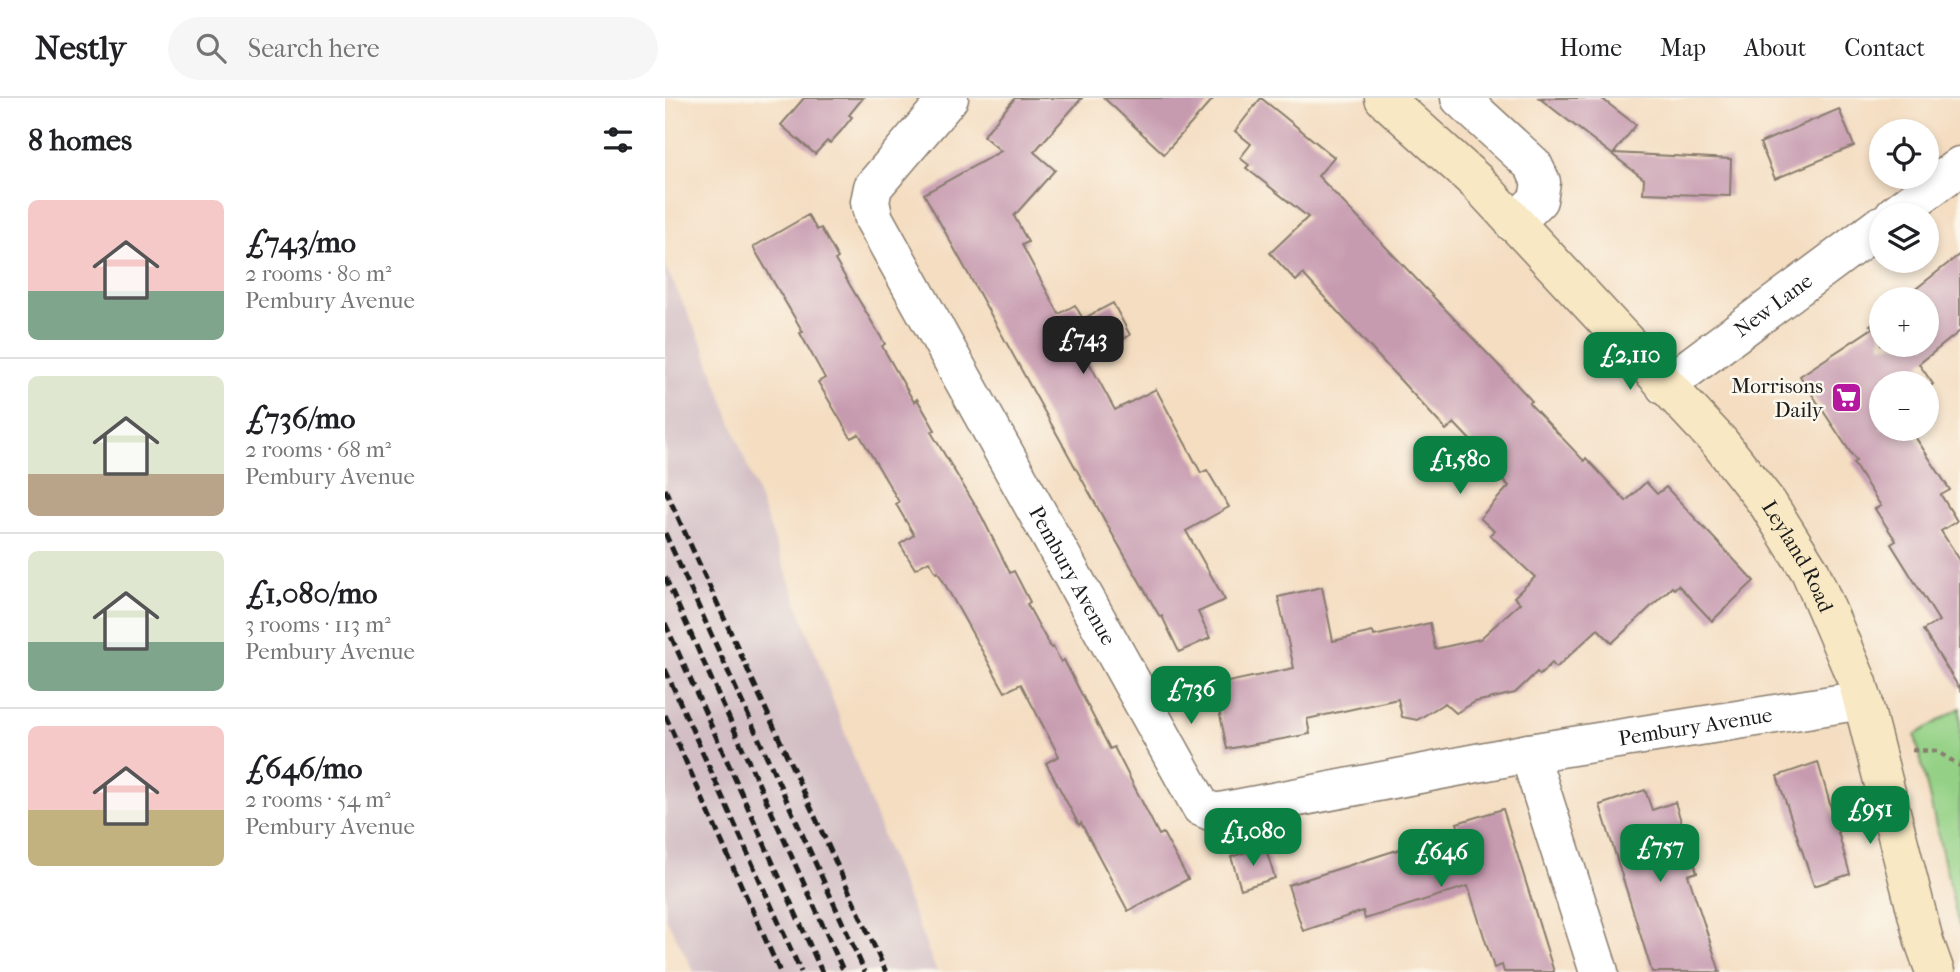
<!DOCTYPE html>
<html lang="en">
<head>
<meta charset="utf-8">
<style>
	:root { --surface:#fff; --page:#f6f6f6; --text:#202124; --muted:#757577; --line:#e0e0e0; --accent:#0b8043 }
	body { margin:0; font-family:"IM FELL French Canon",serif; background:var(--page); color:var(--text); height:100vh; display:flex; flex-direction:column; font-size:26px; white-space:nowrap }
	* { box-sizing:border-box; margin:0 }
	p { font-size:23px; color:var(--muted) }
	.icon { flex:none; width:38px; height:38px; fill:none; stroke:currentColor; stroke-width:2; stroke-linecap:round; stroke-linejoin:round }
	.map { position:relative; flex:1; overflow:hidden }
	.panel { display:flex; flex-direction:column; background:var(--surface); width:665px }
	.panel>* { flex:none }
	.fabs { position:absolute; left:1204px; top:21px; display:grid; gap:14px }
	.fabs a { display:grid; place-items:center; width:70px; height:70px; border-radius:50%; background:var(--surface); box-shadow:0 4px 10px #0003; font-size:35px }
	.price { position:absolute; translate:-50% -60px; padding:0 16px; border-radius:14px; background:var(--accent); color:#fff; font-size:23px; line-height:46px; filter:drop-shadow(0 2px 4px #0008) }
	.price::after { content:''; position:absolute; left:50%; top:42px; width:21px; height:16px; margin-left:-10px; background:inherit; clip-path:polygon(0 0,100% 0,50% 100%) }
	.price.active { background:#222; color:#fff }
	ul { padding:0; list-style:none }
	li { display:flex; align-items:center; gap:21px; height:175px; padding:0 28px }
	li+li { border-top:2px solid var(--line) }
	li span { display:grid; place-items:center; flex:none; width:196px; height:140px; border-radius:10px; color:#555 }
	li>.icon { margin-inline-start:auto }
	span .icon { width:84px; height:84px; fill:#fffc; stroke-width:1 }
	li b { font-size:30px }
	h2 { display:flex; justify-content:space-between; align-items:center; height:84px; padding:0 28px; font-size:30px }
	header { display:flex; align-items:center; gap:42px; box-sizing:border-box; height:98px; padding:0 35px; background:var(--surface); border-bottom:2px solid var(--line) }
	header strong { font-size:33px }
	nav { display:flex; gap:38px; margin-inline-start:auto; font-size:24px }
	.search { width:490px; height:63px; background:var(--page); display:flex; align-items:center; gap:18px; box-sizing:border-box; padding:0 24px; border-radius:38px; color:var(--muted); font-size:26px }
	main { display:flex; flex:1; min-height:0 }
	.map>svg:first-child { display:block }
	.industrial { fill:#d2bec4 }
	.green { fill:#94d186; stroke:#587651; stroke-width:2 }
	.building { fill:#c69aaf }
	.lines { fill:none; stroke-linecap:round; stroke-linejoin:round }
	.minor-casing { stroke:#887c6e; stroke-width:41 }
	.tertiary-casing { stroke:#887c6e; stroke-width:41 }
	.secondary-casing { stroke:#887c6e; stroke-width:41 }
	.path { stroke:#887c6e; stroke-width:4.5; stroke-dasharray:5 5; stroke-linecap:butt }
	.minor { stroke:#fff; stroke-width:38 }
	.tertiary { stroke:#fff; stroke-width:38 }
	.secondary { stroke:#f8e8c3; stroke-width:38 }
	.rail { stroke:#1c1c1c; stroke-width:5; stroke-dasharray:10 5; stroke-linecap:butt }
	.labels { text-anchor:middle; stroke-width:5; stroke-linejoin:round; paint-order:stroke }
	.street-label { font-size:21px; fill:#1c1c1c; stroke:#fbf7ec }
	.poi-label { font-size:21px; fill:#1c1c1c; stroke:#fbf7ec; text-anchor:end }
</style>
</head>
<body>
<header>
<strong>Nestly</strong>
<div class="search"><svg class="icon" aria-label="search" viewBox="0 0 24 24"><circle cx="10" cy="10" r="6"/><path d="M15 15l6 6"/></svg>Search here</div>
<nav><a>Home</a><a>Map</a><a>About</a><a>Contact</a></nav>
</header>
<main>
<section class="panel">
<h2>8 homes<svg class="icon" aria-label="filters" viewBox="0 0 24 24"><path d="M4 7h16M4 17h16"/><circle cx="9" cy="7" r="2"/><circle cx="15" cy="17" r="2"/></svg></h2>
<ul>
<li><span style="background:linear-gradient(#f6c9c9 65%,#7fa58c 0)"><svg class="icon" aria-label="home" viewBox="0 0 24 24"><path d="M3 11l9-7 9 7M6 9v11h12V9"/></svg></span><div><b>£743/mo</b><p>2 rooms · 80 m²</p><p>Pembury Avenue</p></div></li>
<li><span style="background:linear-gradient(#dfe7d0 70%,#b9a48a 0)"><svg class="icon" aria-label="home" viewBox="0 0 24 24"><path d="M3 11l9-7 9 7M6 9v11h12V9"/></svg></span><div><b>£736/mo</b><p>2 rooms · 68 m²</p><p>Pembury Avenue</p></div></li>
<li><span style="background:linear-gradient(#dfe7d0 65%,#7fa58c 0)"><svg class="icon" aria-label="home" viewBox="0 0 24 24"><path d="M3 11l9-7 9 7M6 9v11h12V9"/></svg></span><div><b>£1,080/mo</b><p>3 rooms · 113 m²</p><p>Pembury Avenue</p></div></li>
<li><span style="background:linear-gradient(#f6c9c9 60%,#c2b280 0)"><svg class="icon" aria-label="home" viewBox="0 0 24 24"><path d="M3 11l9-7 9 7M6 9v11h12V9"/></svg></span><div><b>£646/mo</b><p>2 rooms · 54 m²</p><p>Pembury Avenue</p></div></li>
</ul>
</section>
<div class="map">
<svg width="1295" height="874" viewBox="0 0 1295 874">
	<rect width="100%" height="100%" fill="#fbf7ec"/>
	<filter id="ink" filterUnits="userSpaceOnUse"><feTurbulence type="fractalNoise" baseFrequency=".0143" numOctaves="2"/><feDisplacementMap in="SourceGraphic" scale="14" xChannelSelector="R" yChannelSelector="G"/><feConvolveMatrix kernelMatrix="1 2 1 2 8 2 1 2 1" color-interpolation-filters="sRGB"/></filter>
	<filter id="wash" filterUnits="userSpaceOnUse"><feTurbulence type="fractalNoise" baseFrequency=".00686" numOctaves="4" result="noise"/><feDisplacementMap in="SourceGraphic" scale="28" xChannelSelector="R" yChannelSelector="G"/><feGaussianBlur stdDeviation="1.57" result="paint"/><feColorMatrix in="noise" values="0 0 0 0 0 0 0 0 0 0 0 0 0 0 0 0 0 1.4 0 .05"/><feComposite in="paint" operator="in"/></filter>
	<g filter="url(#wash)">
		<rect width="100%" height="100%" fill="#f4ddc1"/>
		<!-- industrial -->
		<path class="industrial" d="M 0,168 L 38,247 L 222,750 L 272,874 L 29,874 L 0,818 Z"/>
		<!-- green -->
		<path class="green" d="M 1295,610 L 1295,833 L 1250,637 Z"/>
		<g id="blocks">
			<!-- building -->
			<g class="building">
				<path d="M 139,0 L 198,0 L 184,17 L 187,19 L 176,33 L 165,45 L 162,43 L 150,56 L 116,27 Z"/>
				<path d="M 350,0 L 417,0 L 369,54 L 390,72 L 349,118 L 363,144 L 357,147 L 394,216 L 410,207 L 418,221 L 448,205 L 465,237 L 422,261 L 450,312 L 491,291 L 536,375 L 542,372 L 564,409 L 521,433 L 560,502 L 533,514 L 545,540 L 514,554 L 497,518 L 495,519 L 445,432 L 259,96 L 336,53 L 318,38 Z"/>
				<path d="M 439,0 L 549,0 L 499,56 Z"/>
				<path d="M 596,0 L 669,59 L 653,78 L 841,275 L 867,303 L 864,305 L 919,363 L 921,360 L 961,403 L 981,384 L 992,396 L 1001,389 L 1089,483 L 1047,523 L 1013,487 L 1009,491 L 1007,489 L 947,545 L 933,531 L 891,570 L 887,565 L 875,577 L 872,574 L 850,595 L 810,604 L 791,615 L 780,605 L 752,622 L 737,619 L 733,601 L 642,621 L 645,636 L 562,651 L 549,587 L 629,570 L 613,499 L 657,489 L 668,543 L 708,534 L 709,538 L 765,525 L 770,551 L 815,541 L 855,505 L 849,499 L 870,479 L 825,437 L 829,433 L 815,420 L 844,388 L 829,372 L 831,369 L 789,325 L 781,332 L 638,176 L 631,183 L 605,155 L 643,119 L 581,70 L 584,67 L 575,60 L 586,46 L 570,33 Z"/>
				<path d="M 874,0 L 936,0 L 971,27 L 949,55 L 1066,61 L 1065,98 L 978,95 L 979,81 Z"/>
				<path d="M 1174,11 L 1189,48 L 1110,81 L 1095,45 Z"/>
				<path d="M 143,117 L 152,132 L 156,130 L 173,160 L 170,162 L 220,246 L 217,248 L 249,304 L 252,301 L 270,332 L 266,334 L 316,417 L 345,475 L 349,473 L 365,504 L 362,506 L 386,550 L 388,549 L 396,564 L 399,562 L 445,651 L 449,649 L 494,737 L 498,735 L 523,781 L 463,813 L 416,725 L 414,727 L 381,665 L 394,658 L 356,586 L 340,594 L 273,474 L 271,475 L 264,463 L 250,471 L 235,446 L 249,437 L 231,406 L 234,404 L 194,336 L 186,340 L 153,284 L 160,280 L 135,235 L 138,234 L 88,149 Z"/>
				<path d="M 1295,156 L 1295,233 L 1254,266 L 1268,286 L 1262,291 L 1262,285 L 1216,285 L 1216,331 L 1245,331 L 1285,392 L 1276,397 L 1292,423 L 1276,433 L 1295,462 L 1295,591 L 1258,532 L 1274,523 L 1226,446 L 1231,443 L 1210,411 L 1216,408 L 1188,365 L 1191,363 L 1135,278 L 1209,229 L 1205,227 L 1216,218 L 1216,247 L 1262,247 L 1262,201 L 1238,201 Z"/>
				<path d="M 1153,664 L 1185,776 L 1149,788 L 1112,678 Z"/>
				<path d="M 980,692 L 987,712 L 1010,704 L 1032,774 L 1023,777 L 1055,874 L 987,874 L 935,707 Z"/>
				<path d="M 838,711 L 889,874 L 839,874 L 837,867 L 829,870 L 803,788 L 700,821 L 698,813 L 638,833 L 623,787 L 794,732 L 792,725 Z"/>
				<path d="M 600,748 L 610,780 L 576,791 L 566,759 Z"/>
			</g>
		</g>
	</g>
	<g filter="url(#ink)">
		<use href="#blocks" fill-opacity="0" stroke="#887c6e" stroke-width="2"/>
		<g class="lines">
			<defs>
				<g id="minor">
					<path id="s1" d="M 284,0 L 208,89 L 205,104 L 209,121 L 536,709 L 550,715 L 864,655 L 1198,602"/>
					<path d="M 795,0 L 868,67 L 876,84 L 873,102 L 849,125"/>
					<path d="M 864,655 L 934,874"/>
				</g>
				<g id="tertiary">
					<path d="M 1229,117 L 1295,68"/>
					<path id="s2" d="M 1000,288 L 1216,127"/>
				</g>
				<g id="secondary">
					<path id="s3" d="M 719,0 L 812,84 L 1055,345 L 1103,406 L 1145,473 L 1193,585 L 1259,843 L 1270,874"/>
				</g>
			</defs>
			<!-- minor casing -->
			<use href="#minor" class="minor-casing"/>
			<!-- tertiary casing -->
			<use href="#tertiary" class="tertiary-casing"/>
			<!-- secondary casing -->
			<use href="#secondary" class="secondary-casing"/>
			<!-- path -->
			<path class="path" d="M 1247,652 L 1272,653 L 1295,668"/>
			<!-- minor -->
			<use href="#minor" class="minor"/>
			<!-- tertiary -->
			<use href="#tertiary" class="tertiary"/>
			<!-- secondary -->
			<use href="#secondary" class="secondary"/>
			<!-- rail -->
			<g class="rail">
				<path d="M 0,391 L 221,874"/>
				<path d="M 0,435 L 200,874"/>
				<path d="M 0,479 L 179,874"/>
				<path d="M 0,525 L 157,874"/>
				<path d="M 0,571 L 136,874"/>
				<path d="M 0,617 L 115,874"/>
			</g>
		</g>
	</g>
	<!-- icons -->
	<defs>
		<symbol id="supermarket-square" viewBox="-11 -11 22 22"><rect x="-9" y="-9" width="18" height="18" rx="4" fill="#b5179e" stroke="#fbf7ec"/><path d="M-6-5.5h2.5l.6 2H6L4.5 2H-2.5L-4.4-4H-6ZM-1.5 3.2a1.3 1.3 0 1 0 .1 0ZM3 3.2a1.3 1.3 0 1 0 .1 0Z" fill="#fff"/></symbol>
	</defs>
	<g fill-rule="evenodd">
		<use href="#supermarket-square" x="1164" y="282" width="35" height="35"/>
	</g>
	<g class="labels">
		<!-- street labels -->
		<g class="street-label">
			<text dy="7" stroke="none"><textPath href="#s2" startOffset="135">New Lane</textPath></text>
			<text dy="7" stroke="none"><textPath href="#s3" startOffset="620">Leyland Road</textPath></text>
			<text dy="7" stroke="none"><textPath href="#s1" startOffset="558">Pembury Avenue</textPath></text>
			<text dy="7" stroke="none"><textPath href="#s1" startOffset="1326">Pembury Avenue</textPath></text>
		</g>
		<!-- poi labels -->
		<g class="poi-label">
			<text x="1158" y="295">Morrisons<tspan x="1158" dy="24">Daily</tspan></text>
		</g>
	</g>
</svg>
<div class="fabs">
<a><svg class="icon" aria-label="locate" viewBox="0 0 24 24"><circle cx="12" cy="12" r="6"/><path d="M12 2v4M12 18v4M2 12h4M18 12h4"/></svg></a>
<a><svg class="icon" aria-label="layers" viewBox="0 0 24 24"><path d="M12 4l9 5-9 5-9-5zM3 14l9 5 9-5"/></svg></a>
<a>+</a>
<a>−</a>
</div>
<b class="price active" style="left:418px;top:278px">£743</b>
<b class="price" style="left:965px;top:294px">£2,110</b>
<b class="price" style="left:795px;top:398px">£1,580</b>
<b class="price" style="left:526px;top:628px">£736</b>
<b class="price" style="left:1205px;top:748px">£951</b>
<b class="price" style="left:588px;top:770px">£1,080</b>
<b class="price" style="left:995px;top:786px">£757</b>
<b class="price" style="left:776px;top:791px">£646</b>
</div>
</main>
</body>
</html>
